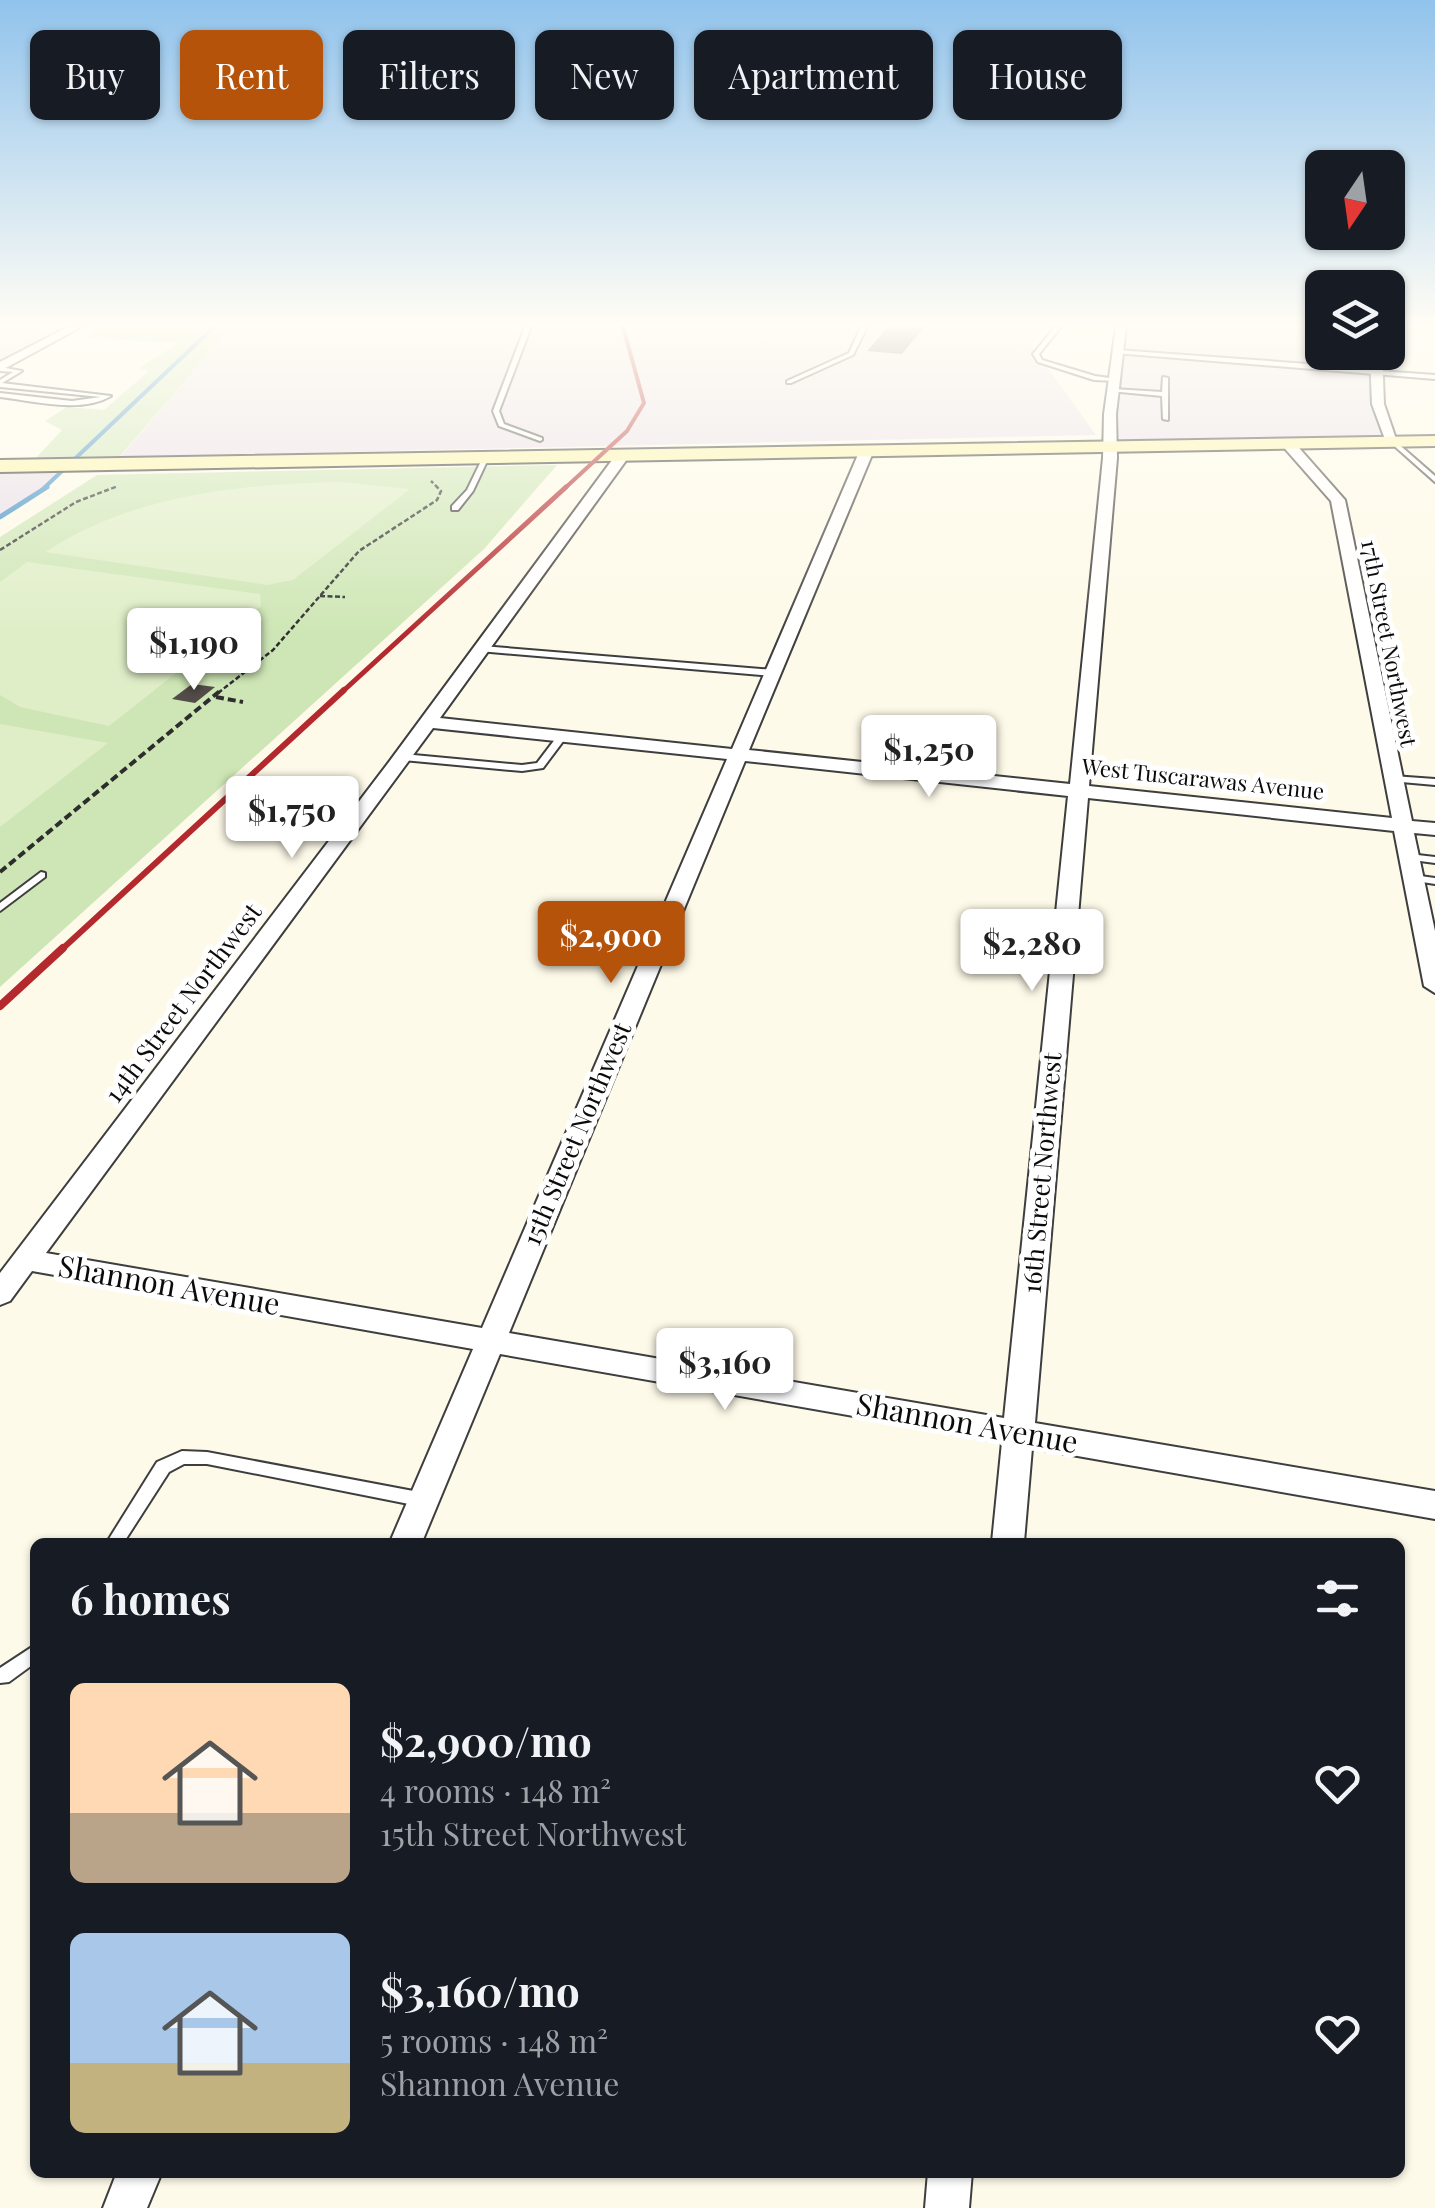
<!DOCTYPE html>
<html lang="en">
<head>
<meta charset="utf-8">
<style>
	:root { --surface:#171b24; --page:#20242c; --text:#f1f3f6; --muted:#9ea1a6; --accent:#b45309 }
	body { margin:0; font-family:"Playfair Display",serif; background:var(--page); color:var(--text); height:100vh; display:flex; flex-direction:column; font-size:38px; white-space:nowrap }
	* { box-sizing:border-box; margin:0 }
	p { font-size:32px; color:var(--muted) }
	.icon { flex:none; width:55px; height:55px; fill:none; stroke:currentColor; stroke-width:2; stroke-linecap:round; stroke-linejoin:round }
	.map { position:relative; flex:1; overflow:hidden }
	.drawer { position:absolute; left:30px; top:1538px; width:1375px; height:640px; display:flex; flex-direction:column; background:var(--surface); border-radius:15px; box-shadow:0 2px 8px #0004 }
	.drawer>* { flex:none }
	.top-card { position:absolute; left:30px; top:30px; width:1375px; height:90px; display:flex; gap:20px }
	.needle { width:65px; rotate:193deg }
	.buttons { position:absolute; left:1305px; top:150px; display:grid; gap:20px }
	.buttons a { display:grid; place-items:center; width:100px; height:100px; border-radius:15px; background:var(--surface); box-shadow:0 2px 8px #0004; font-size:50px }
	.price { position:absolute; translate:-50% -85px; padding:0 22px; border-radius:10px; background:#fff; color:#222; font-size:32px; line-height:65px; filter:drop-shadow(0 2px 5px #0008) }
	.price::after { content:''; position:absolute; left:50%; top:60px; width:30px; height:22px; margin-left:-15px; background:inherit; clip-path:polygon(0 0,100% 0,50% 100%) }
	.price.active { background:var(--accent); color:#fff }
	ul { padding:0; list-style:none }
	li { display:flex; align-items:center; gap:30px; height:250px; padding:0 40px }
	li span { display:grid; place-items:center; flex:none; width:280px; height:200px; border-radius:15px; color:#555 }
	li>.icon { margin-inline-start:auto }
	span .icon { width:120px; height:120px; fill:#fffc; stroke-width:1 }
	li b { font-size:42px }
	h2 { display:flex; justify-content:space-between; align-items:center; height:120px; padding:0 40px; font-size:42px }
	.pill { padding:0 35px; border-radius:15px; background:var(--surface); box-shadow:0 2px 8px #0004; font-size:35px; line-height:90px }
	.pill.active { background:var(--accent); color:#fff }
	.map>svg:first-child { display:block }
	.industrial { fill:#e9dfea }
	.green { fill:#cee6b5 }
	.pitch { fill:#dfeec7 }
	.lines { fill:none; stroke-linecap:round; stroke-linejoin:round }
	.stream-far1 { stroke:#3b8cc7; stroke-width:4 }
	.stream { stroke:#3b8cc7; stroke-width:5 }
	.building { fill:#534c48 }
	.service-casing { stroke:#3e3e3e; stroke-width:4 }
	.minor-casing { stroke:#3e3e3e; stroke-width:4 }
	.secondary-casing { stroke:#2d2d2d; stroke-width:4 }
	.path-far1 { stroke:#2d2d2d; stroke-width:2.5; stroke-dasharray:5 2.5; stroke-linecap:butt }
	.path { stroke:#2d2d2d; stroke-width:4; stroke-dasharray:8 4; stroke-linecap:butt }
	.service { fill:#fff; fill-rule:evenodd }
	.minor { fill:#fff; fill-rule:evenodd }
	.secondary { fill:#fcf4a7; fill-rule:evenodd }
	.rail-far3 { stroke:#b4292d; stroke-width:4 }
	.rail-far2 { stroke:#b4292d; stroke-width:5 }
	.rail-far1 { stroke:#b4292d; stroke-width:6 }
	.rail { stroke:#b4292d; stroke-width:8 }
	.labels { text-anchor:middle; stroke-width:10; stroke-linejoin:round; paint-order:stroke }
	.far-street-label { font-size:22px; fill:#0b0b0b; stroke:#fff }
	.street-label { font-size:25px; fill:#0b0b0b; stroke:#fff }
	.near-street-label { font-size:30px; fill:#0b0b0b; stroke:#fff }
</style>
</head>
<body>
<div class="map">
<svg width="1435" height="2208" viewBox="0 0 1435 2208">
	<rect width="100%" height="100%" fill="#fefae9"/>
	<!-- industrial -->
	<g class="industrial">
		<path d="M 0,327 L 76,327 L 0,367 Z"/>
		<path d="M 232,327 L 1043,327 L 1031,345 L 1096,435 L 120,457 Z"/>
		<path d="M 1121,327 L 1322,327 L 1322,352 L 1376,353 L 1378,404 L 1393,442 L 1109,446 Z"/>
		<path d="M 70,465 L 51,484 L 0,516 L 0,466 Z"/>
	</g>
	<!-- green -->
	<g class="green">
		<path d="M 101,327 L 232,327 L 120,456 L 36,458 L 62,430 L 45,421 L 67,407 L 104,410 L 149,371 L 139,368 L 178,343 L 86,338 Z"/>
		<path d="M 557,465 L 484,549 L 0,987 L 0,537 L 97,475 Z"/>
	</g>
	<!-- pitch -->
	<g class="pitch">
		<path d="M 341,482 L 410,489 L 293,580 L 267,585 L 45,552 C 132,495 239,484 341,482 Z"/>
		<path d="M 27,562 L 260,594 L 261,606 L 109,726 L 20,707 L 0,695 L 0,582 Z"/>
		<path d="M 0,724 L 108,743 L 0,827 Z"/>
	</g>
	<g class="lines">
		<!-- stream-far1 -->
		<path class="stream-far1" d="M 43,489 L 214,327"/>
		<!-- stream -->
		<path class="stream" d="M 0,517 L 47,487"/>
	</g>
	<!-- building -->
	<g class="building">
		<path d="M 888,327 L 924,327 L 902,354 L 867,351 Z"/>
		<path d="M 192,684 L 215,687 L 195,703 L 172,699 Z"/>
	</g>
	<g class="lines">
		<defs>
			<g id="service">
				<path d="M 525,327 L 531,327 L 499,411 L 504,424 L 542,438 L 542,440 L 540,441 L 499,426 L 493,411 Z"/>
				<path d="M 861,327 L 867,327 L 853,355 L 791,383 L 787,383 L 787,381 L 849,353 Z"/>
				<path d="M 1055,327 L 1061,327 L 1039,354 L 1042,360 L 1095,376 L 1117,379 L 1117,381 L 1094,380 L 1038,362 L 1033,354 Z"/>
				<path d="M 1117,350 L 1377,369 L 1380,371 L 1435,375 L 1435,379 L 1115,353 Z"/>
				<path d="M 0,367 L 22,371 L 2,383 L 111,396 C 80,414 34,401 0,397 L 0,393 L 72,401 L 101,397 L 0,387 L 0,380 L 13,372 L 0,371 Z"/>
				<path d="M 1163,377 L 1168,378 L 1168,420 L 1163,419 L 1162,396 L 1110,391 L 1113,389 L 1162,392 Z"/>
				<path d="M 1391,441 L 1395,441 L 1435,476 L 1435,482 L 1391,443 Z"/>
				<path d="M 486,455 L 489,457 L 473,491 L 458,510 L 452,510 L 452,506 L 467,490 L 483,457 Z"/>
				<path d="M 482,646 L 774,670 L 778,673 L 774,676 L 479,651 L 479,647 Z"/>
				<path d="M 562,733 L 567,736 L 543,768 L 522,771 L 403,760 L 398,757 L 403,754 L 522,765 L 537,763 L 559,734 Z"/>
				<path d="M 1393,776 L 1435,779 L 1435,785 L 1390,781 L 1390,777 Z"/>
				<path d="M 1409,854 L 1435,857 L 1435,863 L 1405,859 L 1405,855 Z"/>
				<path d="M 41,872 L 45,873 L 45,877 L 0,911 L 0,903 Z"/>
				<path d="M 1413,875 L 1435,878 L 1435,884 L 1409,880 L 1408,878 Z"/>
				<path d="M 182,1451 L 207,1452 L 424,1493 L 430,1495 L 432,1500 L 430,1505 L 424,1507 L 207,1464 L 184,1464 L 169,1472 L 124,1542 L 107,1542 L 157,1462 Z"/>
				<path d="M 35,1645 L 35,1663 L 9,1682 L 0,1683 L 0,1668 Z"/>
			</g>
			<g id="minor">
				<path d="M 68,327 L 81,327 L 0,371 L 0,362 Z"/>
				<path d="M 1116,327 L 1126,327 L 1116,414 L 1117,458 L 1089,786 L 1392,818 L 1331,501 L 1280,443 L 1292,440 L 1345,500 L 1412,821 L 1435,823 L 1435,835 L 1414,833 L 1435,931 L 1435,993 L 1424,986 L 1394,831 L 1088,798 L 1035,1423 L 1435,1491 L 1435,1519 L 1032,1448 L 1024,1542 L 992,1542 L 1002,1442 L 500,1354 L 422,1542 L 390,1542 L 473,1349 L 32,1271 L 10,1301 L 0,1305 L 0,1273 L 389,762 L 618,452 L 630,455 L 440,718 L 732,749 L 860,450 L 867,446 L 874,450 L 749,750 L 1070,784 L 1103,458 L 1104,414 ZM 433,728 L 727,759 L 482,1328 L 46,1253 ZM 745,761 L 1068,796 L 1004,1418 L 509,1333 Z"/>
				<path d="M 1370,352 L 1382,352 L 1384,404 L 1398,445 L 1386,442 L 1372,404 Z"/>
				<path d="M 117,2172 L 162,2172 L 147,2208 L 103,2208 Z"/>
				<path d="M 928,2172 L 972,2172 L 969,2208 L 925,2208 Z"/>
			</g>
			<path id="secondary" d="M 1435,436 L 1435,446 L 0,472 L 0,460 Z"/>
		</defs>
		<!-- service casing -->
		<use href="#service" class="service-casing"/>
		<!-- minor casing -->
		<use href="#minor" class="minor-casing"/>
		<!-- secondary casing -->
		<use href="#secondary" class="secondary-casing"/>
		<!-- path-far1 -->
		<g class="path-far1">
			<path d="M 0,550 L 76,502 L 118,486"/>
			<path d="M 320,596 L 345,597"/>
			<path d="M 218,693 L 273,650 L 359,551 L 437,500 L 441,491 L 431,481"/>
		</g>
		<!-- path -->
		<g class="path">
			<path d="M 216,697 L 243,702"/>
			<path d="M 0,872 L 221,690"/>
		</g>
		<!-- service -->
		<use href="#service" class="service"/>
		<!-- minor -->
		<use href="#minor" class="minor"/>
		<!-- secondary -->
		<use href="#secondary" class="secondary"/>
		<!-- rail-far3 -->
		<path class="rail-far3" d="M 564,489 L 627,431 L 644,403 L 623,327"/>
		<!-- rail-far2 -->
		<path class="rail-far2" d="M 341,693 L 566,487"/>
		<!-- rail-far1 -->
		<path class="rail-far1" d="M 60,951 L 344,690"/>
		<!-- rail -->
		<path class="rail" d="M 0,1006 L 63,948"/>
	</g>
	<!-- sky -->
	<linearGradient id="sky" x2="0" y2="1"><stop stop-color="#91c3ec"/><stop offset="0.51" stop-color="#fffdf5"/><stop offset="1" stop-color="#fffdf5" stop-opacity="0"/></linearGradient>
	<rect width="1435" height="636" fill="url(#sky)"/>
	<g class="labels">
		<!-- far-street labels -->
		<g class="far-street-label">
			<text transform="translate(1389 643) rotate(79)" y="8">17th Street Northwest</text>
			<text transform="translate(1203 779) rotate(6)" y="8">West Tuscarawas Avenue</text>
		</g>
		<!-- street labels -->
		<g class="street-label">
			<text transform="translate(183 1003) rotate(-53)" y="9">14th Street Northwest</text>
			<text transform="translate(577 1134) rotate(-67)" y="9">15th Street Northwest</text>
			<text transform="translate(1042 1173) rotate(-85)" y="9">16th Street Northwest</text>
		</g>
		<!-- near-street labels -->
		<g class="near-street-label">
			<text transform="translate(169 1286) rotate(10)" y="10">Shannon Avenue</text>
			<text transform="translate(967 1424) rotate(10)" y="10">Shannon Avenue</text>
		</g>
	</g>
</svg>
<div class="buttons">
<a><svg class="needle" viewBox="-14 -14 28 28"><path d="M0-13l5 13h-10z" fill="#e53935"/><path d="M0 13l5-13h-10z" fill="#9ea1a6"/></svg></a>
<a><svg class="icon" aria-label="layers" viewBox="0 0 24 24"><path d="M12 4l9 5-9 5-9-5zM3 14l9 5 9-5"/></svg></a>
</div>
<b class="price" style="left:194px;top:693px">$1,190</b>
<b class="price" style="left:929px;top:800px">$1,250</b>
<b class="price" style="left:292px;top:861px">$1,750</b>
<b class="price active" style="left:611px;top:986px">$2,900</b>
<b class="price" style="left:1032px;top:994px">$2,280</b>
<b class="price" style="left:725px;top:1413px">$3,160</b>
<div class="top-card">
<a class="pill">Buy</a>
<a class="pill active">Rent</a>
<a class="pill">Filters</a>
<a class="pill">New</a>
<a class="pill">Apartment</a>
<a class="pill">House</a>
</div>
<section class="drawer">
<h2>6 homes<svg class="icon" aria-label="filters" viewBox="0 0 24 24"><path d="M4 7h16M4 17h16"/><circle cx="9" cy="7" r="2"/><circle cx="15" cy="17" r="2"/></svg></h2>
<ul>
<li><span style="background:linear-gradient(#ffd9b3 65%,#b9a48a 0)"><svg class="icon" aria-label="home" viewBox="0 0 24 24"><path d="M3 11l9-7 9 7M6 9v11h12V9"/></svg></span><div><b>$2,900/mo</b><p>4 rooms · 148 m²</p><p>15th Street Northwest</p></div><svg class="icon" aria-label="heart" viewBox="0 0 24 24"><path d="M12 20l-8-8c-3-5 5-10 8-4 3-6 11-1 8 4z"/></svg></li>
<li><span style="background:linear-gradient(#a9c7e8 65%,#c2b280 0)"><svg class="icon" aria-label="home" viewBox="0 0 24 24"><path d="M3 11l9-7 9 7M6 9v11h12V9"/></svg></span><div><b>$3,160/mo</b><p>5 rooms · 148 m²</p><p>Shannon Avenue</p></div><svg class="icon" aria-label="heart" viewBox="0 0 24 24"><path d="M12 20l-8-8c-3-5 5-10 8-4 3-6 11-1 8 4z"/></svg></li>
</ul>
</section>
</div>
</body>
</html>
